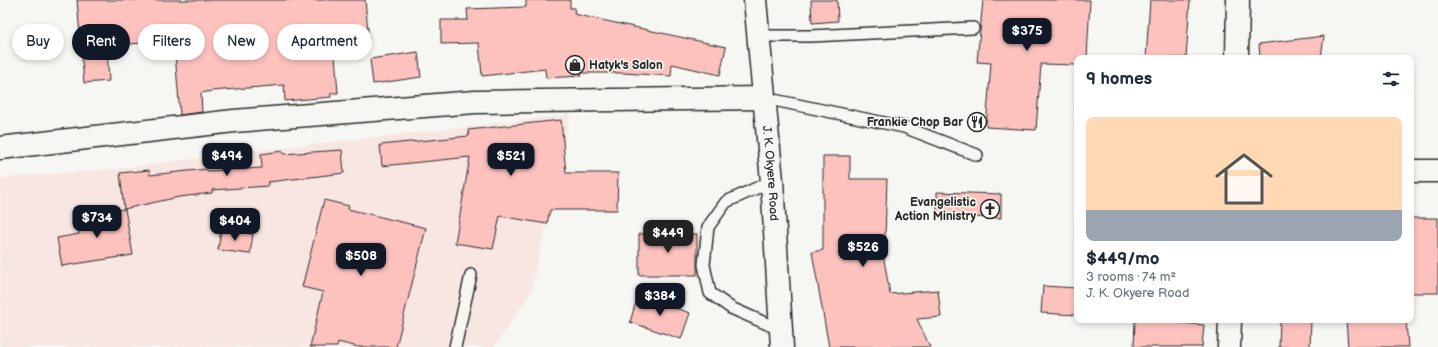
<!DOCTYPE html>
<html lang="en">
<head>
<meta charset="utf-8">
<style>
	:root { --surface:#fff; --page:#f6f6f7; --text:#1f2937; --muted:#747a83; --line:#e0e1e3; --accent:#111827 }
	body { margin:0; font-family:"Balsamiq Sans",sans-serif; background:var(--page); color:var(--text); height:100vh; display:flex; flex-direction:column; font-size:15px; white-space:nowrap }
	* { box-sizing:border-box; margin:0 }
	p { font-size:13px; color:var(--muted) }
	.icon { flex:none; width:22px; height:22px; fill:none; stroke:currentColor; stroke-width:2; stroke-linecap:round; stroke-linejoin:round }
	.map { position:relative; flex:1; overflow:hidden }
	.panel { position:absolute; left:1074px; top:55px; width:340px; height:268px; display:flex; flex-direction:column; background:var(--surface); border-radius:8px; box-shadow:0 2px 6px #0003 }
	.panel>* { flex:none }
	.banner { position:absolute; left:12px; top:24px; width:380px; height:36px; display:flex; gap:8px }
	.price { position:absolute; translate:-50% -34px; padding:0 9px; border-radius:8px; background:var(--accent); color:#fff; font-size:13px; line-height:26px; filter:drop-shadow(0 1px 2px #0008) }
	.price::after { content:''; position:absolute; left:50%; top:24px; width:12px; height:9px; margin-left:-6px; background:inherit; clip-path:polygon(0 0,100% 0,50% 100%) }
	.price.on { background:#222; color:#fff }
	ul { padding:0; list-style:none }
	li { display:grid; align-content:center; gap:8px; height:212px; padding:0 12px }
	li+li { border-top:1px solid var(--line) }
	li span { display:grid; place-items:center; height:124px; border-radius:8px; color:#555 }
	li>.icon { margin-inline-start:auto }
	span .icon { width:72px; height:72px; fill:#fffc; stroke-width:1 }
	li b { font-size:17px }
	h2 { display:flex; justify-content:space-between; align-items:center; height:48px; padding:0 12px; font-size:17px }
	.pill { padding:0 14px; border-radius:18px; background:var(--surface); box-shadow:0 2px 6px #0003; font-size:14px; line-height:36px }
	.pill.on { background:var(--accent); color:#fff }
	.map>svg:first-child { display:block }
	.built { fill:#f8e6e2 }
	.building { fill:#fec2be; stroke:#2b2b2b }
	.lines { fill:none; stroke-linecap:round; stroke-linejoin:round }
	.lane-casing { stroke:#2b2b2b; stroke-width:14 }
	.street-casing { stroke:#2b2b2b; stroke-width:25 }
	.primary-casing { stroke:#2b2b2b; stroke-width:25 }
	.lane { stroke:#f6f6f2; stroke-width:11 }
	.street { stroke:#f6f6f2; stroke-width:22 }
	.primary { stroke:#f6f6f2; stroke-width:22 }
	.labels { text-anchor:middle; stroke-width:3; stroke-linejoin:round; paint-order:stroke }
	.poi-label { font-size:12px; font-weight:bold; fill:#2b2b2b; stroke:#f6f6f2; text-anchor:end }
	.street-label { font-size:12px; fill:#2b2b2b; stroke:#f6f6f2 }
</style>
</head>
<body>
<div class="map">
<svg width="1438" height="347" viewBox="0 0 1438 347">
	<rect width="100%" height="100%" fill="#f6f6f2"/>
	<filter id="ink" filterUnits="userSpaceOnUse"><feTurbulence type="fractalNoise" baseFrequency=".025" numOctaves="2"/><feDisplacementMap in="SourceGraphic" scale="8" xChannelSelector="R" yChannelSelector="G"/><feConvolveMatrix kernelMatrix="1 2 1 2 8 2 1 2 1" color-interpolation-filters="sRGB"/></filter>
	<g filter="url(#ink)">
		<!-- built -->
		<path class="built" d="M 570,115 L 531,292 L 494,347 L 0,347 L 0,178 L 116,169 L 246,152 Z"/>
		<!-- building -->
		<g class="building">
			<path d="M 77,0 L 365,0 L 369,40 L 334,43 L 338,93 L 331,93 L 331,97 L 285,101 L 284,85 L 212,91 L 201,93 L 202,112 L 180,115 L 174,41 L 113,45 L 113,48 L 107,48 L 109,81 L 84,83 Z"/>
			<path d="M 526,0 L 570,0 L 570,8 L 575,8 L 574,14 L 726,47 L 720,75 L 672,64 L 671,76 L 623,73 L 581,73 L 581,76 L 546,78 L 545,69 L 482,76 L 479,43 L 441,44 L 441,20 L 468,20 L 467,9 L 526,7 Z"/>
			<path d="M 811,0 L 837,0 L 838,21 L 812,23 Z"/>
			<path d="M 983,0 L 1090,0 L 1087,58 L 1077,58 L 1077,65 L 1041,64 L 1036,130 L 986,127 L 991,63 L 977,62 Z"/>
			<path d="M 1150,0 L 1190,0 L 1186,58 L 1146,58 Z"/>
			<path d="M 1324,36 L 1321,58 L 1260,58 L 1259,44 Z"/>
			<path d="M 418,52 L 421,77 L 373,84 L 370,59 Z"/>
			<path d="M 561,120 L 566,173 L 618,173 L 617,210 L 550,210 L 547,224 L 500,216 L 493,249 L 455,243 L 470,157 L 382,166 L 380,145 L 469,136 L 468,130 Z"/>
			<path d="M 342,150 L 344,173 L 268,182 L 268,186 L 212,190 L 212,193 L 179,197 L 124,209 L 120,173 L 149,170 L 150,175 L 207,169 L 208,171 L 262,168 L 261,154 L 283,151 L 283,154 Z"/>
			<path d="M 823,156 L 850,156 L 850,179 L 887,179 L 885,237 L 880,237 L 890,294 L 938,290 L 941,317 L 917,319 L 930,347 L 829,347 L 812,252 L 823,250 Z"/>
			<path d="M 937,192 L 1001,194 L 1001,218 L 937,216 Z"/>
			<path d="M 324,200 L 349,206 L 348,209 L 426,228 L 396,347 L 358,347 L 338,342 L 337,347 L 310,347 L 323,292 L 302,287 Z"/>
			<path d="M 125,209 L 133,255 L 62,266 L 57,238 L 79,234 L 78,214 Z"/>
			<rect x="1411" y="218" width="27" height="75"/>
			<path d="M 221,229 L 253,234 L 250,254 L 218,250 Z"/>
			<rect x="639" y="234" width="58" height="41"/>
			<path d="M 1043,286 L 1077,288 L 1077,315 L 1041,313 Z"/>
			<path d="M 638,295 L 690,313 L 681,339 L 630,322 Z"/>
			<path d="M 1135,320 L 1172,320 L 1171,322 L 1204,325 L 1202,347 L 1134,347 Z"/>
			<path d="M 1280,320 L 1311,320 L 1310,347 L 1279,347 Z"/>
			<path d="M 1346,320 L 1406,320 L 1408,347 L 1348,347 Z"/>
		</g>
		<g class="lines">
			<defs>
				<g id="lane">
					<path d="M 758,36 L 811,36 L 973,28"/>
					<path d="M 764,98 L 904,127 L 977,155"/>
					<path d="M 772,181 L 726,202 L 708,227 L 704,265 L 710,293 L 731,308 L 781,330"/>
					<path d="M 455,347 L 471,275"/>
				</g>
				<g id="street">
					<path d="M 1237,58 L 1238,0"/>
					<path d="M 0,148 L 234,121 L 475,102 L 764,98"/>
					<path d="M 1411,171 L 1438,171"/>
					<path d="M 1229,347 L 1230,320"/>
				</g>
				<g id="primary">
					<path id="s1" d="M 755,0 L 772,181 L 782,347"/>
				</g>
			</defs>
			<!-- lane casing -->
			<use href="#lane" class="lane-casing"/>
			<!-- street casing -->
			<use href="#street" class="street-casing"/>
			<!-- primary casing -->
			<use href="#primary" class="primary-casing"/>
			<!-- lane -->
			<use href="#lane" class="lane"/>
			<!-- street -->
			<use href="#street" class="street"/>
			<!-- primary -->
			<use href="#primary" class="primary"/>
		</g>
	</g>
	<!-- icons -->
	<defs>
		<symbol id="shop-ring" viewBox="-11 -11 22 22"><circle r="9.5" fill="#f6f6f2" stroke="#2b2b2b" stroke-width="1.5"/><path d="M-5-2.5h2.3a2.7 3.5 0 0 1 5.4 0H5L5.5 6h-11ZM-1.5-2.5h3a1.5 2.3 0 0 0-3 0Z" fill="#2b2b2b"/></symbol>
		<symbol id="restaurant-ring" viewBox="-11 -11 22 22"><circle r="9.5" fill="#f6f6f2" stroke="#2b2b2b" stroke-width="1.5"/><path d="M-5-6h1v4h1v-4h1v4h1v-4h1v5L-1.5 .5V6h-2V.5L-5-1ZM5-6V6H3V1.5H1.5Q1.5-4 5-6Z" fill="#2b2b2b"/></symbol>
		<symbol id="church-ring" viewBox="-11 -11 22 22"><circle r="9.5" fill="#f6f6f2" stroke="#2b2b2b" stroke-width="1.5"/><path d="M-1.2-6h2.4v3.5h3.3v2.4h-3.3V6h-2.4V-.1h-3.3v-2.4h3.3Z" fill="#2b2b2b"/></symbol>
	</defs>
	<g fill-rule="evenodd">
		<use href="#shop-ring" x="564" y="54" width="22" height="22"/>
		<use href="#restaurant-ring" x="966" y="111" width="22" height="22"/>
		<use href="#church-ring" x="979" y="198" width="22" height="22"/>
	</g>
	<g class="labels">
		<!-- poi labels -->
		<g class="poi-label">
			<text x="589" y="69" text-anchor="start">Hatyk's Salon</text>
			<text x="963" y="126">Frankie Chop Bar</text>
			<text x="976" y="206">Evangelistic<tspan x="976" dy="14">Action Ministry</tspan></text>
		</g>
		<!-- street labels -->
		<g class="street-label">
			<text dy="4" stroke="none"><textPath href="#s1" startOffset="174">J. K. Okyere Road</textPath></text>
		</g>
	</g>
</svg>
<b class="price" style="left:1027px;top:52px">$375</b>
<b class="price" style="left:227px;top:177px">$494</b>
<b class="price" style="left:511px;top:177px">$521</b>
<b class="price" style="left:97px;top:239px">$734</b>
<b class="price" style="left:235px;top:242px">$404</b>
<b class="price on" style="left:668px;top:254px">$449</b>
<b class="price" style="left:863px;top:268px">$526</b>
<b class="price" style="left:361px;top:277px">$508</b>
<b class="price" style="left:660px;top:317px">$384</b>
<div class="banner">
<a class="pill">Buy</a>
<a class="pill on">Rent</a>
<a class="pill">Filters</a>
<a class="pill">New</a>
<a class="pill">Apartment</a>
</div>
<section class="panel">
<h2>9 homes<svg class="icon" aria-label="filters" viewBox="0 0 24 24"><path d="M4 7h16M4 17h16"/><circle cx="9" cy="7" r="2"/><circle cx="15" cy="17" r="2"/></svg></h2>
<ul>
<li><span style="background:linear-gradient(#ffd9b3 75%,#9aa5b1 0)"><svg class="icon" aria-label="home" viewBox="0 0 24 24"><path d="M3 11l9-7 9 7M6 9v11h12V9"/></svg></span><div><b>$449/mo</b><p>3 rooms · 74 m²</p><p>J. K. Okyere Road</p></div></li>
</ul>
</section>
</div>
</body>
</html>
